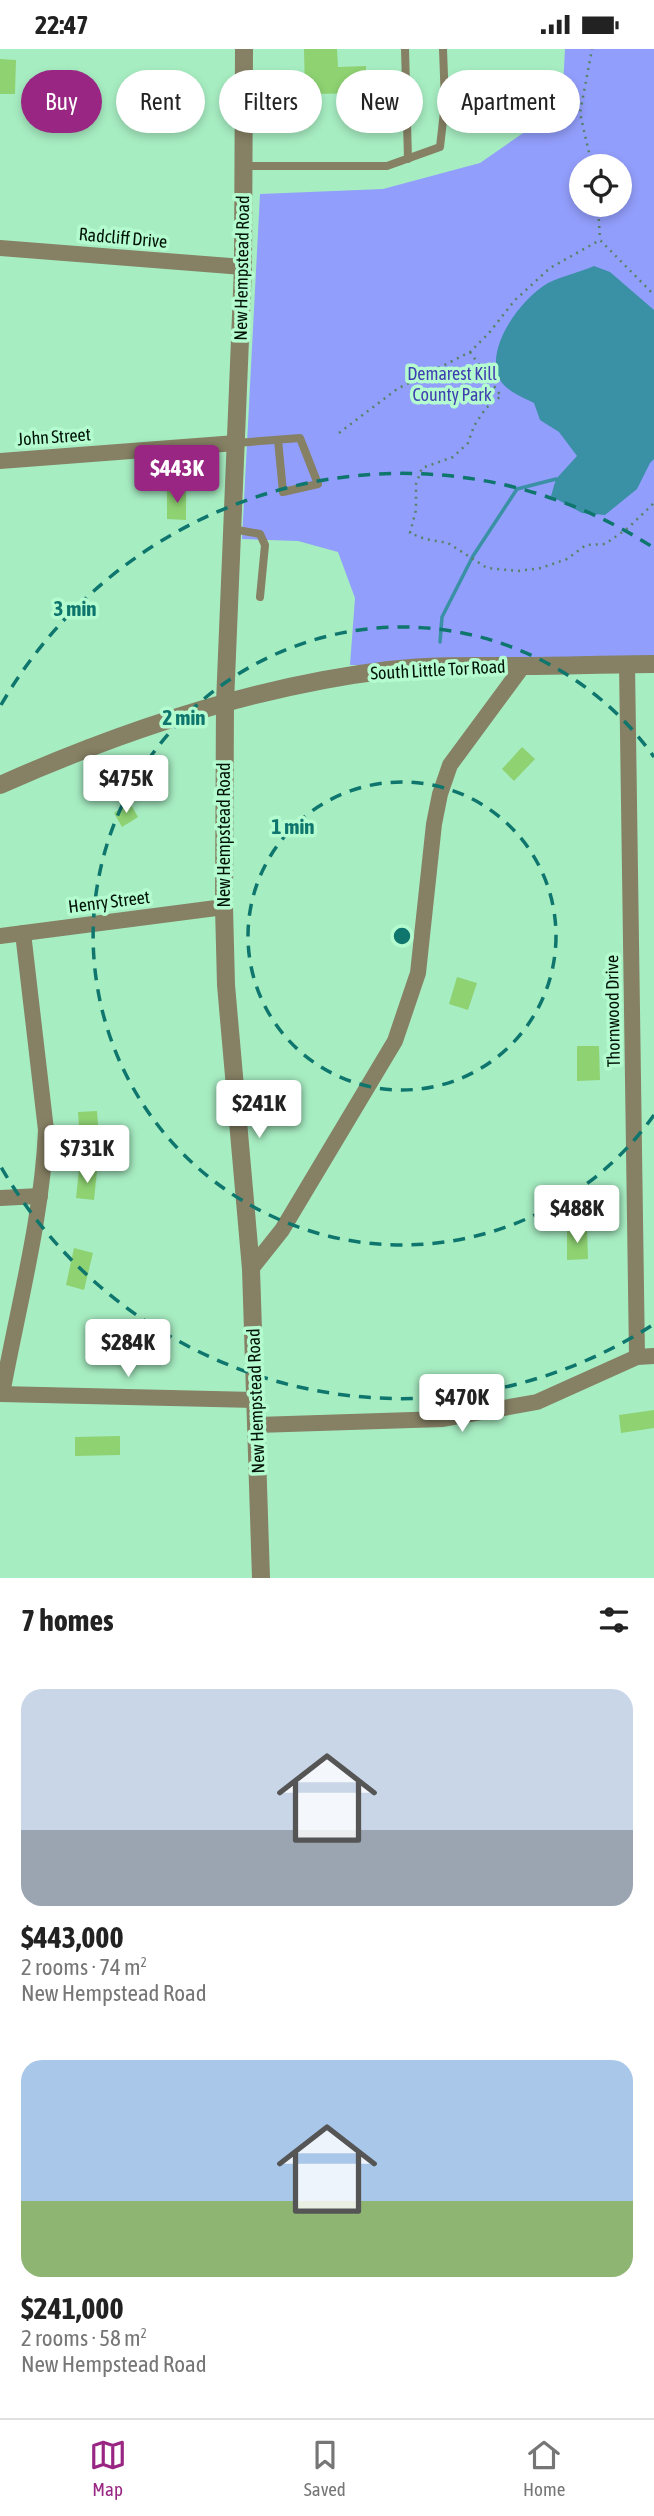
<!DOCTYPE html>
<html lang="en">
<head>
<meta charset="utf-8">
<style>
	:root { --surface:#fff; --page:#f2f2f2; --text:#222; --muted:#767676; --line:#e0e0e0; --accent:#992683 }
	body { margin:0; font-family:"Asap Condensed",sans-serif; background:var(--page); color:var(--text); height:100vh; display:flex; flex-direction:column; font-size:26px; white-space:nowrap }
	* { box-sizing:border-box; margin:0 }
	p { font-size:23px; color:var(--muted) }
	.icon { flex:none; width:38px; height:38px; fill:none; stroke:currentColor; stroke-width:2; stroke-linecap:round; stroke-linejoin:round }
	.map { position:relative; height:1529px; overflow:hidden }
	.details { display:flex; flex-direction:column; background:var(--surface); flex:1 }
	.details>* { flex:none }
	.guide { position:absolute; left:21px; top:21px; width:612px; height:63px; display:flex; gap:14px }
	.controls { position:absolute; left:569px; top:105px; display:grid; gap:14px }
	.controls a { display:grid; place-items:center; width:63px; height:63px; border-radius:50%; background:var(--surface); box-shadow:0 4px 10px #0003; font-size:35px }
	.price { position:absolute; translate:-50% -60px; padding:0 16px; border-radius:7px; background:#fff; color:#222; font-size:23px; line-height:46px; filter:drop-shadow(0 2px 4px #0008) }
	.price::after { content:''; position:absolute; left:50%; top:42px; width:21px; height:16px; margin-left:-10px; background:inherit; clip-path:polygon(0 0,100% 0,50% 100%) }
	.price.on { background:var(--accent); color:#fff }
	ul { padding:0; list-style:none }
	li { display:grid; align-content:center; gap:14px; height:371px; padding:0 21px }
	li span { display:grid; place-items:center; height:217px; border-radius:21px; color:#555 }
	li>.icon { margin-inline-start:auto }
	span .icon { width:126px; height:126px; fill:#fffc; stroke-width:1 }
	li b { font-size:30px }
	h2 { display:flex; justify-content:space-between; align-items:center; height:84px; padding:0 21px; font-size:30px }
	.chip { padding:0 24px; border-radius:32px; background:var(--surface); box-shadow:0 4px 10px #0003; font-size:24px; line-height:63px }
	.chip.on { background:var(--accent); color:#fff }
	.status { display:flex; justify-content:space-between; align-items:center; height:49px; padding:0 35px; background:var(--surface); direction:ltr }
	.status svg { height:19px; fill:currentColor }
	.tabs { display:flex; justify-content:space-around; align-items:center; height:98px; border-top:2px solid var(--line); background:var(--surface); font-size:19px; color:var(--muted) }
	.tabs a { display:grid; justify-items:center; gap:4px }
	.tabs .on { color:var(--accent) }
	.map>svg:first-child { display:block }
	.green { fill:#929efb; fill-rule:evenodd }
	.water { fill:#3a90a5 }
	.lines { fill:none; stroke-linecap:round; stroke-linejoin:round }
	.stream { stroke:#3a90a5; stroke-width:3.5 }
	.building { fill:#8ed272 }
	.path { stroke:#568367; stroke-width:2.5; stroke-dasharray:2 5; stroke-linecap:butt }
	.service { stroke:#868064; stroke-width:8 }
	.minor { stroke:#868064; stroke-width:16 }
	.tertiary { stroke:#868064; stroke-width:18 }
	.ring { fill:none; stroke:#0f766e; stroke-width:3.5; stroke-dasharray:12 9 }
	.labels { text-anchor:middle; stroke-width:7; stroke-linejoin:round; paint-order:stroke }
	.street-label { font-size:18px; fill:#001306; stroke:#b4fbcf }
	.park-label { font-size:18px; fill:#403eb0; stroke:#b4fbcf }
	.centre { fill:#0f766e; stroke:#b4fbcf; stroke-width:3.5 }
	.ring-label { font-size:21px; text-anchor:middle; font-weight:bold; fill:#0f766e; stroke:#b4fbcf; stroke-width:7; stroke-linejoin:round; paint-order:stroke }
</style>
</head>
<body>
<div class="status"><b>22:47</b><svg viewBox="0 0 49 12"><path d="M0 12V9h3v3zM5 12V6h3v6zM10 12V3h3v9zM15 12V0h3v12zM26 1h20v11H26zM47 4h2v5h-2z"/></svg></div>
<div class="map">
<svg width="654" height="1529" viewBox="0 0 654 1529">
	<rect width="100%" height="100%" fill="#a7edc2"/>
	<!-- green -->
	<path class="green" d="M 565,0 L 654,0 L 654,615 L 350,616 L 355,549 L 338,503 L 298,492 L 242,490 L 260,145 L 383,140 L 480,114 L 562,57 ZM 581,117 L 620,117 L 620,156 L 581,156 Z"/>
	<!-- water -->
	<path class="water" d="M 594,217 L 610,223 L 654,261 L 654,410 L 650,414 L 637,440 L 605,466 L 582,464 L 551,447 L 556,430 L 577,407 L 559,383 L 540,371 L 534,354 C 523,348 505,342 499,329 C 485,297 522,249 548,234 C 562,227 580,223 594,217 Z"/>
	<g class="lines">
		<!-- stream -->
		<path class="stream" d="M 440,593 L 442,568 L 473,507 L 517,440 L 556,430"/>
	</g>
	<!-- building -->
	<g class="building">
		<path d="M 304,0 L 337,0 L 338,18 L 366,17 L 366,38 L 380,37 L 380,44 L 305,45 Z"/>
		<path d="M 0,10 L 16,11 L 15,45 L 0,45 Z"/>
		<path d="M 167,442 L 186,442 L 186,471 L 167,470 Z"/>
		<path d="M 522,698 L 535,710 L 514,732 L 502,720 Z"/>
		<path d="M 130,754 L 138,768 L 122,778 L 114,764 Z"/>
		<path d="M 457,928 L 477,934 L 468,961 L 449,955 Z"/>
		<path d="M 577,997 L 599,997 L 600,1031 L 577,1032 Z"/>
		<path d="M 97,1062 L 99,1090 L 80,1092 L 78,1063 Z"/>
		<path d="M 79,1121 L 97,1122 L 94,1151 L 76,1149 Z"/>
		<path d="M 567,1181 L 587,1181 L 588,1210 L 567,1211 Z"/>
		<path d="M 74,1199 L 93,1204 L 84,1241 L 66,1236 Z"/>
		<path d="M 654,1361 L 654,1379 L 621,1384 L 619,1366 Z"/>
		<path d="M 120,1387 L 120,1406 L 75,1407 L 75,1388 Z"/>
	</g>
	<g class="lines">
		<!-- path -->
		<g class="path">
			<path d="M 592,117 L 580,64 L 592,0"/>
			<path d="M 598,156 L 600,191"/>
			<path d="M 470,303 L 501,347 L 486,359 L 474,377 L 468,394 L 453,408 L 422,419 L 416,435 L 416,461 L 410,484 L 425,490 L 448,494 L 487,519 L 518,522 L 541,519 L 567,510 L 586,496 L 605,495 L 628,479 L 654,454"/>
			<path d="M 339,384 L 397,340 L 470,303 L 489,284 L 515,251 L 550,219 L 600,191 L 654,246"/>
		</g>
		<!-- service -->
		<g class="service">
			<path d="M 405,0 L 408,110"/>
			<path d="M 244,117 L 387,117 L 440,98 L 445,54 L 443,0"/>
			<path d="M 236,394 L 300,389 L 318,435 L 283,443 L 278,391"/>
			<path d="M 232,480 L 260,485 L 265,496 L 260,548"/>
		</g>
		<!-- minor -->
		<g class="minor">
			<path d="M 0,199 L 243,218"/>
			<path d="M 0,412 L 236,394"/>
			<path d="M 627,615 L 637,1308"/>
			<path d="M 0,887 L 224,858"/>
			<path d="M 0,1149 L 40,1147"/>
			<path d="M 251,1220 L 282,1181 L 395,992 L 418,924 L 434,775 L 440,745 L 450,716 L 523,617"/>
			<path d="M 0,1345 L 255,1351"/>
			<path d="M 2,1345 C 18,1258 42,1170 46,1081 L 23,884"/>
			<path d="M 257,1376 L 443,1370 L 537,1353 L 637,1308 L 654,1307"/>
		</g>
		<!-- tertiary -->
		<g class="tertiary">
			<path d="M 244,0 L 243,218 L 225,654 L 224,858 L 226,936 L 251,1220 L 261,1529"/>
			<path d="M 0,736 C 124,681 254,637 389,621 C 434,616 477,617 522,617 C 566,617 610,615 654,615"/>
		</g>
	</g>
	<!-- distance rings -->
	<g class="ring">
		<circle cx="402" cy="887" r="154"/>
		<path d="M654 1066A309 309 0 1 1 654 708"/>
		<path d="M651 1277A463 463 0 0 1 1 1118M1 656A463 463 0 0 1 651 497"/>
	</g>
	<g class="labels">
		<!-- street labels -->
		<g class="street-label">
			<text transform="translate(123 189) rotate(5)" y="6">Radcliff Drive</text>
			<text transform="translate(242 219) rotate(-89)" y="6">New Hempstead Road</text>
			<text transform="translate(54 388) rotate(-4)" y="6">John Street</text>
			<text transform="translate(438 621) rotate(-3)" y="6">South Little Tor Road</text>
			<text transform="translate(224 786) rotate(-90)" y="6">New Hempstead Road</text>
			<text transform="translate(109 853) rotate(-7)" y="6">Henry Street</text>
			<text transform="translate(613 962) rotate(-91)" y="6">Thornwood Drive</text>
			<text transform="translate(256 1352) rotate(-92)" y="6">New Hempstead Road</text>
		</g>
		<!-- park labels -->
		<g class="park-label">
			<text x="452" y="331">Demarest Kill<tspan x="452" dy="21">County Park</tspan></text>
		</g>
	</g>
	<circle cx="402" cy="887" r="10" class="centre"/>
	<g class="ring-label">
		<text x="75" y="567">3 min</text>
		<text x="184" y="676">2 min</text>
		<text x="293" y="785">1 min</text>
	</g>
</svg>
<div class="controls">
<a><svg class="icon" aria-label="locate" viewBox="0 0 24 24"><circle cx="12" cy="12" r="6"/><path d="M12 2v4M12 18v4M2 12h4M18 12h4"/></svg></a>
</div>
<b class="price on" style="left:177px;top:456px">$443K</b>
<b class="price" style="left:126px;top:766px">$475K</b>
<b class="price" style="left:259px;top:1091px">$241K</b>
<b class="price" style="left:87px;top:1136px">$731K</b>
<b class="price" style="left:577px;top:1196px">$488K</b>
<b class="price" style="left:128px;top:1330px">$284K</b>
<b class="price" style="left:462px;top:1385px">$470K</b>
<div class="guide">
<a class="chip on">Buy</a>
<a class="chip">Rent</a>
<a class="chip">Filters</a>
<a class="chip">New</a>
<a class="chip">Apartment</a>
</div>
</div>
<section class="details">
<h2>7 homes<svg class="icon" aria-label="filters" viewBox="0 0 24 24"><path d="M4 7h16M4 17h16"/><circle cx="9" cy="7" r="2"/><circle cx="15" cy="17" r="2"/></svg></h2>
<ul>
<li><span style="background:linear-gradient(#c9d6e8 65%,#9aa5b1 0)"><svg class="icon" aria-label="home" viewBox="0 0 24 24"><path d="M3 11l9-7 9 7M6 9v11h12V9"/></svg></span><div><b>$443,000</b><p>2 rooms · 74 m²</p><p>New Hempstead Road</p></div></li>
<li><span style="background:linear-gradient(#a9c7e8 65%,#8fb573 0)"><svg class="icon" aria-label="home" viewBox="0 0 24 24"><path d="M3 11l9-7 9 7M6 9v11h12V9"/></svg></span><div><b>$241,000</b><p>2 rooms · 58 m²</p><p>New Hempstead Road</p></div></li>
</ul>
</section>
<nav class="tabs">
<a class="on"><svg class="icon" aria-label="map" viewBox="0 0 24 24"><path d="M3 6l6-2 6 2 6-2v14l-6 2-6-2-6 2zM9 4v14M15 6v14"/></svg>Map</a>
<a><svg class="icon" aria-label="saved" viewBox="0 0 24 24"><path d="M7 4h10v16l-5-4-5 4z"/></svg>Saved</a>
<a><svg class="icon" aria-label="home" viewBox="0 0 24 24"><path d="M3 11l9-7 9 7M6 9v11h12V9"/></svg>Home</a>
</nav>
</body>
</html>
